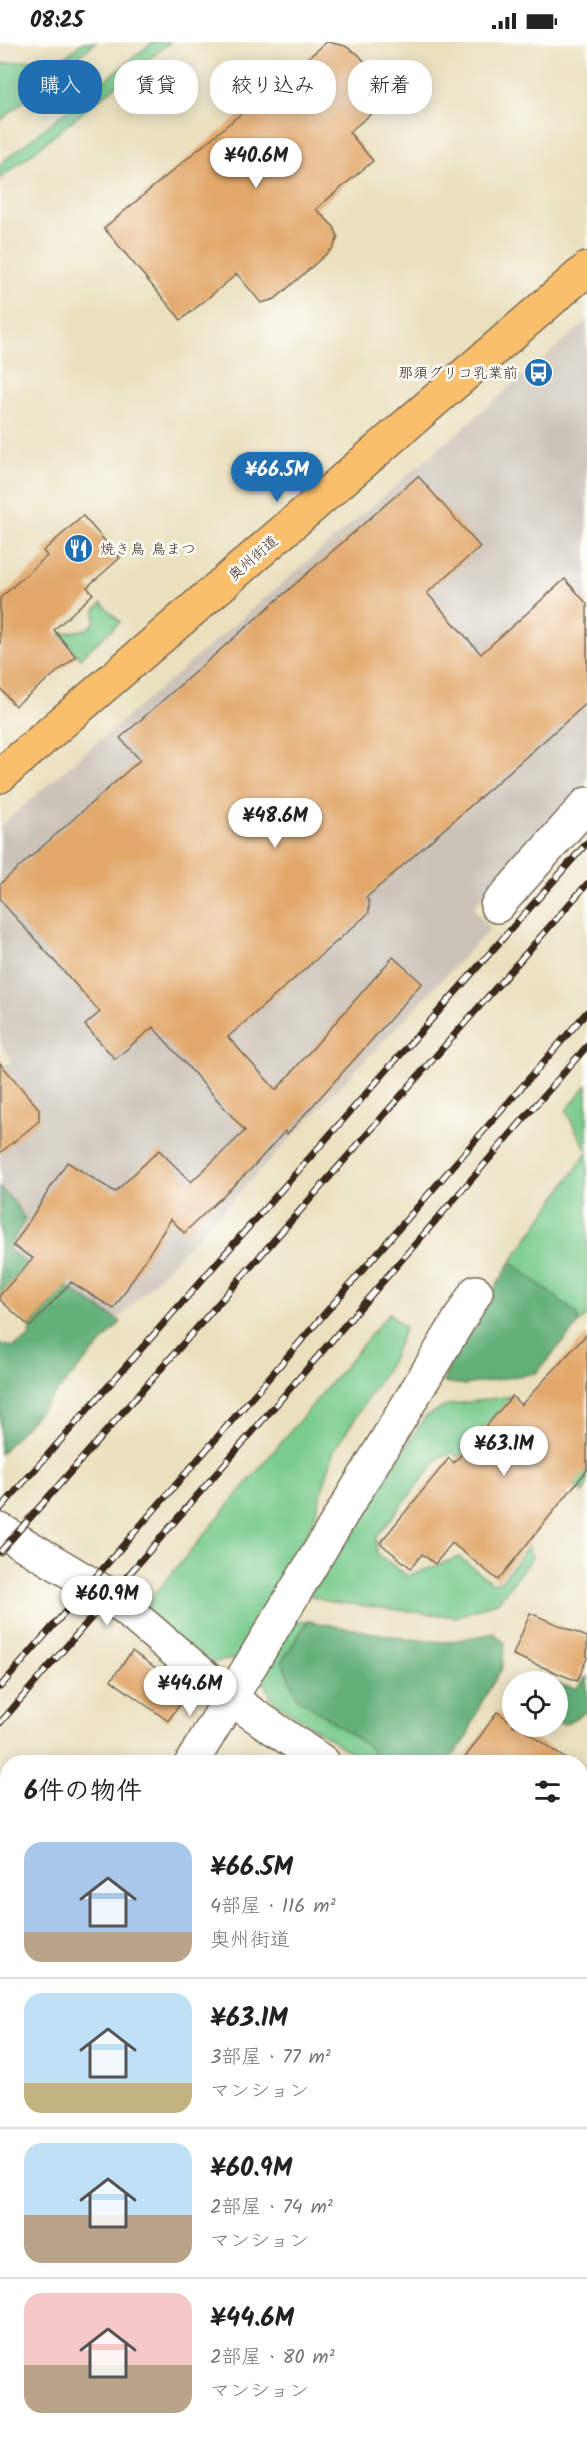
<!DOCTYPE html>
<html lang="ja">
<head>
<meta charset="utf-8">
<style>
	:root { --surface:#fff; --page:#f2f2f2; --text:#222; --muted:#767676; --line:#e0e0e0; --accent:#1f6fb2 }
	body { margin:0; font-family:Kalam,"Klee One",sans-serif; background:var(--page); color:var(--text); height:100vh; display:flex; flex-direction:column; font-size:22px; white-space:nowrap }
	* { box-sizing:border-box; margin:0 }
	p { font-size:20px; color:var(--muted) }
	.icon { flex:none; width:33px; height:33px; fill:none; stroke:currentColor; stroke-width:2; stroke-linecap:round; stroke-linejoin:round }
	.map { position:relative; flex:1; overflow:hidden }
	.side { position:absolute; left:0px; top:1713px; width:588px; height:684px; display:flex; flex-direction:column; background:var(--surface); border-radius:24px 24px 0 0; box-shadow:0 3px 15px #0003 }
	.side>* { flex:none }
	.guide { position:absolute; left:18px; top:18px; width:552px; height:54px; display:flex; gap:12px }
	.fabs { position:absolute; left:502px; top:1629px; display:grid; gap:12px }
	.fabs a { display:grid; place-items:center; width:66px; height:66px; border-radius:50%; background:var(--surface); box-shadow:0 3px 15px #0003; font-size:30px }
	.price { position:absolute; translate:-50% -51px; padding:0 14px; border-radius:21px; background:#fff; color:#222; font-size:20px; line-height:39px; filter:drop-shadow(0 2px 3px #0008) }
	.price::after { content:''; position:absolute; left:50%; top:36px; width:18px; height:14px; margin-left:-9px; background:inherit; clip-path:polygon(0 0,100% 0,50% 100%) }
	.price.selected { background:var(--accent); color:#fff }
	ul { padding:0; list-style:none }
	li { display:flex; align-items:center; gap:18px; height:150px; padding:0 24px }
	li+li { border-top:2px solid var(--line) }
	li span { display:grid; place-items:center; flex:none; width:168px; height:120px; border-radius:18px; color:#555 }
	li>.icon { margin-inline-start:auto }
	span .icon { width:72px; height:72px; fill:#fffc; stroke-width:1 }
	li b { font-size:26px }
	h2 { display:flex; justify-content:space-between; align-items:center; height:72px; padding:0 24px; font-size:26px }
	.tag { padding:0 21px; border-radius:24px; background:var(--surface); box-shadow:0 3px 15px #0003; font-size:21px; line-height:54px }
	.tag.selected { background:var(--accent); color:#fff }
	.status { display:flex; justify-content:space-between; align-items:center; height:42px; padding:0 30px; background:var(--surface); direction:ltr }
	.status svg { height:16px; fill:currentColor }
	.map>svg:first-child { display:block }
	.industrial { fill:#cbc3b8 }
	.green { fill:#7acc8e; stroke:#5a7b56; stroke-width:1.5 }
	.forest { fill:#63b079; stroke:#4f6d4c; stroke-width:1.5 }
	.building { fill:#e2a86b }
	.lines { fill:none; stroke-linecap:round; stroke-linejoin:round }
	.minor-casing { stroke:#786a56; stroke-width:36 }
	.major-casing { stroke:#786a56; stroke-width:36 }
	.minor { stroke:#fff; stroke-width:33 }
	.major { stroke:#f9bf6d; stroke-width:33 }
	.rail-casing { stroke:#3b2a1e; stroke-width:7 }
	.rail { stroke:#fdfcf7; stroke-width:4.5; stroke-dasharray:14; stroke-linecap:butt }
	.labels { text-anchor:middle; stroke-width:5; stroke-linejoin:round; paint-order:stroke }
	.poi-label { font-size:15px; fill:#3b2a1e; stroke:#fdfcf7; text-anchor:end }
	.street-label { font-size:15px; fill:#3b2a1e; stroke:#fdfcf7 }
</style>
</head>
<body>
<div class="status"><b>08:25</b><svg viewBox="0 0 49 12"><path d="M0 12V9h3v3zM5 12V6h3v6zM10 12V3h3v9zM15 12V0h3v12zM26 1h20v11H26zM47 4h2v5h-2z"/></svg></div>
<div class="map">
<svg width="587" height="2397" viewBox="0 0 587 2397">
	<rect width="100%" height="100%" fill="#fdfcf7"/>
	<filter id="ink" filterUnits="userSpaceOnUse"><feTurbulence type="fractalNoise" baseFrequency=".0167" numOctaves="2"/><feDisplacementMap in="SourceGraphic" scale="12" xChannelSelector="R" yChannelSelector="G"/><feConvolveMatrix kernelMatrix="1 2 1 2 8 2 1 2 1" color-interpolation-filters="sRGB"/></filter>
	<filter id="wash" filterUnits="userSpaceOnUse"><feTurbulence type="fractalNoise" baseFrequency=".008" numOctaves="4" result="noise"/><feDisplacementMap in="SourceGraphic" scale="24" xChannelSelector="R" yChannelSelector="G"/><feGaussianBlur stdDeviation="1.35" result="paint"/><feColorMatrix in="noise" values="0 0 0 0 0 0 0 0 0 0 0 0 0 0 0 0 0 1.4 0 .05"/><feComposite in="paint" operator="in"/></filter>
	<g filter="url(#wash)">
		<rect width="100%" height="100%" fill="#eae0be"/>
		<!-- industrial -->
		<path class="industrial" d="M 587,279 L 587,739 L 473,866 L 490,887 L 115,1281 L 0,1210 L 0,1028 L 12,1018 L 0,1001 L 0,784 Z"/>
		<!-- green -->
		<g class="green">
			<path d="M 83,0 L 96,0 L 0,79 L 0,22 L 66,14 Z"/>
			<path d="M 153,0 L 170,0 L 0,137 L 0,122 Z"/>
			<path d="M 102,561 L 120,580 L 80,616 L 60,592 L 87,587 L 95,580 L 95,568 Z"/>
			<path d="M 587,1043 L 587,1109 L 566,1069 Z"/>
			<path d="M 587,1111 L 587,1274 L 579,1281 L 576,1271 L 511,1220 Z"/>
			<path d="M 389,1271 L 405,1286 L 390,1322 L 334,1409 L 313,1479 L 277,1550 L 235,1617 L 201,1622 L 134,1577 Z"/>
			<path d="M 512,1354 L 482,1389 L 587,1419 L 587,1444 L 583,1451 L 526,1403 L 489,1439 L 453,1411 L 441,1414 L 376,1495 L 377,1512 L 408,1534 L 459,1515 L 492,1540 L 500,1540 L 528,1505 L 532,1515 L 499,1559 L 456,1575 L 326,1559 L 309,1553 L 426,1374 L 448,1363 Z"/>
			<path d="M 291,1579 L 308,1579 L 282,1619 L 297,1655 L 369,1705 L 377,1720 L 365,1720 L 273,1659 L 260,1631 Z"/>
			<path d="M 581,1835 L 587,1840 L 587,1881 L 581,1876 Z"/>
		</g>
		<!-- forest -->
		<g class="forest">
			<path d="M 0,1146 L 14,1160 L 25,1177 L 8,1207 L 25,1220 L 53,1236 L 121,1280 L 0,1412 L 0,1302 L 14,1305 L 29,1296 L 30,1285 L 53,1260 L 21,1230 L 0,1253 Z"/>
			<path d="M 511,1220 L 576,1271 L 579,1281 L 536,1331 L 465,1343 L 443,1340 L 452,1316 Z"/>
			<path d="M 308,1579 L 408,1597 L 447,1600 L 494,1591 L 505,1601 L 502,1626 L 480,1663 L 465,1699 L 447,1720 L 377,1720 L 369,1705 L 297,1655 L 282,1619 Z"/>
			<path d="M 587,1635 L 587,1669 L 565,1682 L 558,1681 L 558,1642 L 576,1647 Z"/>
		</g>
		<g id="blocks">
			<!-- building -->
			<g class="building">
				<path d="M 327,0 L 345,4 L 358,12 L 380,38 L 383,50 L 382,63 L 349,90 L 373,119 L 316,167 L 334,185 L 338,195 L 333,206 L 275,257 L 261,261 L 237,232 L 181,278 L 104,186 Z"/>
				<path d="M 418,434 L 480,505 L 427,551 L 481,612 L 565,537 L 587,562 L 587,661 L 366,856 L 369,859 L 369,871 L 228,995 L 276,1048 L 393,915 L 422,941 L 370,1000 L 287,1092 L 285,1089 L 253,1125 L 184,1191 L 171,1177 L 114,1267 L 71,1240 L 30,1285 L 0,1258 L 0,1253 L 33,1216 L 13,1204 L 67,1120 L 115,1150 L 159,1108 L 191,1140 L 245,1089 L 153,985 L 115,1017 L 85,983 L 100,970 L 0,858 L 0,842 L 140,718 L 120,696 Z"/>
				<path d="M 83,474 L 120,516 L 87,545 L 93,552 L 54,588 L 76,615 L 15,664 L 0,646 L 0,556 L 47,514 L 43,509 Z"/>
				<path d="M 0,1021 L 39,1067 L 39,1079 L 0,1111 Z"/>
				<path d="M 587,1292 L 587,1428 L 498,1538 L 452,1501 L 435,1522 L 422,1512 L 411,1526 L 380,1501 L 449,1416 L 454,1421 L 512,1354 L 521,1363 Z"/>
				<path d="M 530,1571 L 587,1595 L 587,1616 L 577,1639 L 513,1613 Z"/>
				<path d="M 132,1609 L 189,1650 L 168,1679 L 111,1638 Z"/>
				<path d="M 497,1670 L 513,1681 L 513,1684 L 518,1684 L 570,1720 L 462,1720 Z"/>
			</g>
		</g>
	</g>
	<g filter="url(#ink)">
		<use href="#blocks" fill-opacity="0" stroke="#786a56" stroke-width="1.5"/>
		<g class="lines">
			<defs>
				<g id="minor">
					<path d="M 497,864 L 587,762"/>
					<path d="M 0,1488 L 109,1553 L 231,1657 L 323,1720"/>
					<path d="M 192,1720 L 476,1250"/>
					<path d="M 580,1902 L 587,1907"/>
					<path d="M 0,2031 L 8,2018"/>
				</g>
				<path id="major" d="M 0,734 L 587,227"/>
			</defs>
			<!-- minor casing -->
			<use href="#minor" class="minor-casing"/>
			<!-- major casing -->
			<use href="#major" class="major-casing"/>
			<!-- minor -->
			<use href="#minor" class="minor"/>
			<!-- major -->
			<use href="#major" class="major"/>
			<defs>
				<g id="rail">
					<path d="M 0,1467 L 587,801"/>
					<path d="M 0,1510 L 587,842"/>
					<path d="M 0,1645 L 587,970"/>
					<path d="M 0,1681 L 587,1004"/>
				</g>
			</defs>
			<!-- rail casing -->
			<use href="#rail" class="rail-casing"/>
			<!-- rail -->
			<use href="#rail" class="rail"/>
		</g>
	</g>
	<!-- icons -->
	<defs>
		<symbol id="bus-disc" viewBox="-11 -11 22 22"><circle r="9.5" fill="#1f6fb2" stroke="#fdfcf7"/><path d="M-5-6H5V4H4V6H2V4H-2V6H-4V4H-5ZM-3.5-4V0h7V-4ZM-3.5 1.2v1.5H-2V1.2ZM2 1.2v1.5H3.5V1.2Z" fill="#fff"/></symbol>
		<symbol id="restaurant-disc" viewBox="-11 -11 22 22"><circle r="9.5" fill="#1f6fb2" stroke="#fdfcf7"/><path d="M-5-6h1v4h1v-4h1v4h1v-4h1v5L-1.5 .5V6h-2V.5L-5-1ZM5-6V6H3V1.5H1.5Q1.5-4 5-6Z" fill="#fff"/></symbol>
	</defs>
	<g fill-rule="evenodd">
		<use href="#bus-disc" x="522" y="314" width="33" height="33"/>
		<use href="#restaurant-disc" x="62" y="490" width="33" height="33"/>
	</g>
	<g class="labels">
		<!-- poi labels -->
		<g class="poi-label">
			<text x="518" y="336">那須グリコ乳業前</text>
			<text x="100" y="512" text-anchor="start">焼き鳥 鳥まつ</text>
		</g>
		<!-- street labels -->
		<g class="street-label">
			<text transform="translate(253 516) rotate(-41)" y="5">奥州街道</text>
		</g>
	</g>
</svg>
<div class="fabs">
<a><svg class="icon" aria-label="locate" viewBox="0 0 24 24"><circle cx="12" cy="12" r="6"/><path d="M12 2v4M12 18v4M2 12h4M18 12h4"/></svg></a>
</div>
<b class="price" style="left:256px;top:147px">¥40.6M</b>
<b class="price selected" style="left:277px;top:461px">¥66.5M</b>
<b class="price" style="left:275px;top:807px">¥48.6M</b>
<b class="price" style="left:504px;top:1435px">¥63.1M</b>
<b class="price" style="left:107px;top:1585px">¥60.9M</b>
<b class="price" style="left:190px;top:1675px">¥44.6M</b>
<div class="guide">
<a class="tag selected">購入</a>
<a class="tag">賃貸</a>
<a class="tag">絞り込み</a>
<a class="tag">新着</a>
</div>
<section class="side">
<h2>6件の物件<svg class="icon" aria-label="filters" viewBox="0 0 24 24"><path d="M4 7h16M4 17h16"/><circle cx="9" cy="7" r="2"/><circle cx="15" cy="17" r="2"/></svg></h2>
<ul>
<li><span style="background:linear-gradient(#a9c7e8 75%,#b9a48a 0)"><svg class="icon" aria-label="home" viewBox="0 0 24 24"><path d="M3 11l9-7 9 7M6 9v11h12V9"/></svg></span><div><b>¥66.5M</b><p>4部屋 · 116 m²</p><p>奥州街道</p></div></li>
<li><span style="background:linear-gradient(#bfe0f5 75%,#c2b280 0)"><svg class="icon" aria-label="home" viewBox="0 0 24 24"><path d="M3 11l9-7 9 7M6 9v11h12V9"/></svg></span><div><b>¥63.1M</b><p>3部屋 · 77 m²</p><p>マンション</p></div></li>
<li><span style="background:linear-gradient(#bfe0f5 60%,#b9a48a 0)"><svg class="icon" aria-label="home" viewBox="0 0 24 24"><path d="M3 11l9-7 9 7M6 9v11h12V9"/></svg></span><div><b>¥60.9M</b><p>2部屋 · 74 m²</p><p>マンション</p></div></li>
<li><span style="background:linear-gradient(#f6c9c9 60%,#b9a48a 0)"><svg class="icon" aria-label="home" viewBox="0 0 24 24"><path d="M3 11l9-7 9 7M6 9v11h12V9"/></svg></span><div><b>¥44.6M</b><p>2部屋 · 80 m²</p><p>マンション</p></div></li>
</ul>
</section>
</div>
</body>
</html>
